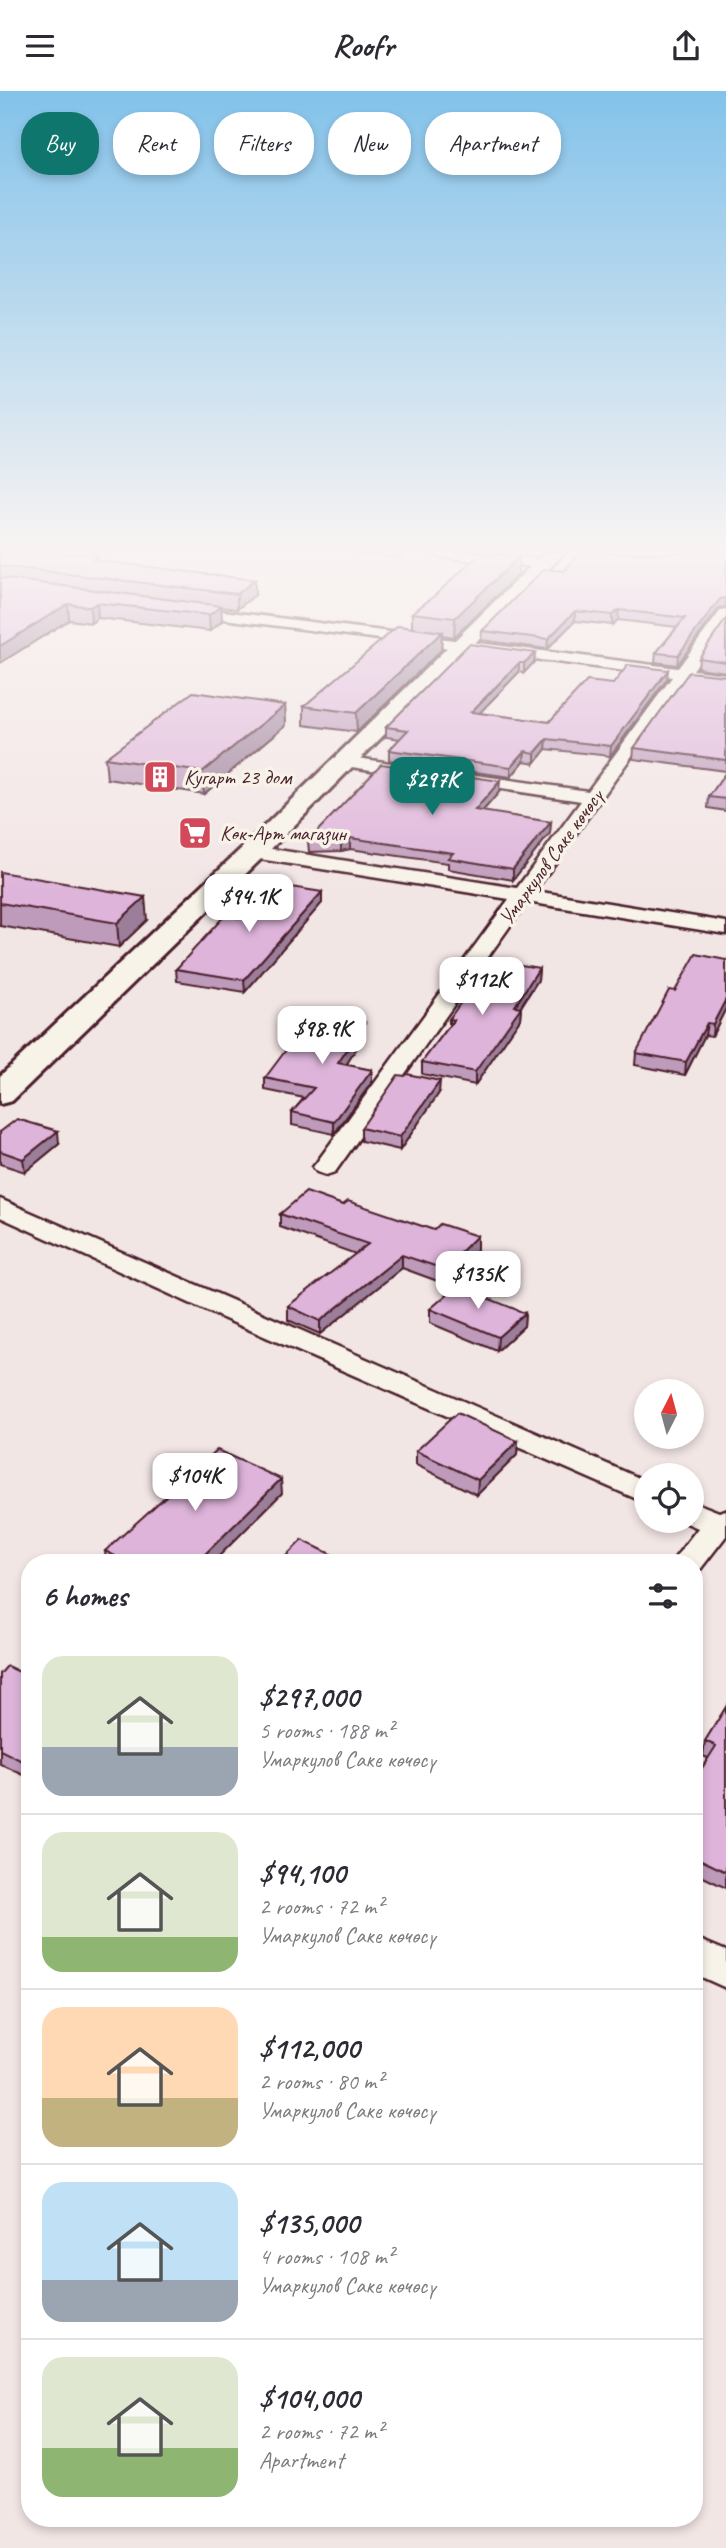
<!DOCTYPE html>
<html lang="en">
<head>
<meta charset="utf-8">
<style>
	:root { --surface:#fff; --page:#f2f2f3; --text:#2b2b33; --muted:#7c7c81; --line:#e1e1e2; --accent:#0f766e }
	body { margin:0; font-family:Caveat,sans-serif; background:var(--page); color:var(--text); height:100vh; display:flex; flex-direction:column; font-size:26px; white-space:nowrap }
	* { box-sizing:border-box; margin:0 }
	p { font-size:23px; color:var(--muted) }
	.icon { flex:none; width:38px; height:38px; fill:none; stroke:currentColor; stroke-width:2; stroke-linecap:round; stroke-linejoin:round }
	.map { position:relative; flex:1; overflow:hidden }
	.side { position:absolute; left:21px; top:1463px; width:682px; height:973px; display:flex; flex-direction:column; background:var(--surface); border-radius:28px; box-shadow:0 4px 10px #0003 }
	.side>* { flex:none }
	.guide { position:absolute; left:21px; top:21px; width:684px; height:63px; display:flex; gap:14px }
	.needle { width:46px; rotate:6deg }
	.fabs { position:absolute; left:634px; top:1288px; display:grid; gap:14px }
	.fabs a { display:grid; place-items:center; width:70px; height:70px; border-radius:50%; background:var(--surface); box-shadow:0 4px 10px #0003; font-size:35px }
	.price { position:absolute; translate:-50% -60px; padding:0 16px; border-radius:14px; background:#fff; color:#222; font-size:23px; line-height:46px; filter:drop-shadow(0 2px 4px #0008) }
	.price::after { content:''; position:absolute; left:50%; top:42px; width:21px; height:16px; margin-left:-10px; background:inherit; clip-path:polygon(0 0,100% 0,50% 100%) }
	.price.active { background:var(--accent); color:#fff }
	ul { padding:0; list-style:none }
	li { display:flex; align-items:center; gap:21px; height:175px; padding:0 21px }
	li+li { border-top:2px solid var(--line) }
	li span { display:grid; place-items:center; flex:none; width:196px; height:140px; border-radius:21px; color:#555 }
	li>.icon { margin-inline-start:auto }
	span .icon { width:84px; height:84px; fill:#fffc; stroke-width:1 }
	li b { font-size:30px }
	h2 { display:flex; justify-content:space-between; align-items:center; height:84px; padding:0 21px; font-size:30px }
	.pill { padding:0 24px; border-radius:28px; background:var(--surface); box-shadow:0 4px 10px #0003; font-size:24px; line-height:63px }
	.pill.active { background:var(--accent); color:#fff }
	header { display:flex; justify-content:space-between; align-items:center; height:91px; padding:0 21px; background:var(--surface); font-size:32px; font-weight:700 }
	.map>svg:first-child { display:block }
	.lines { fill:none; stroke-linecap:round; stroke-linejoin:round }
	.minor-casing { stroke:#4a1f2b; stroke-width:5 }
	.secondary-casing { stroke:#4a1f2b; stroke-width:6 }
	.minor { fill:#f7f3e8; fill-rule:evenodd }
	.secondary { fill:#f7f3e8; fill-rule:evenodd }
	.wall { fill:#bf9bbb; stroke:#4a1f2b; stroke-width:2 }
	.shaded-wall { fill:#9b7e99; stroke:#4a1f2b; stroke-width:2 }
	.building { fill:#deb4da; stroke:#4a1f2b; stroke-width:2 }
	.labels { text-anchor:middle; stroke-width:7; stroke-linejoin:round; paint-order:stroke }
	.far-poi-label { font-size:21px; fill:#4a1f2b; stroke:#f7f3e8; text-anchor:start }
	.far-street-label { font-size:21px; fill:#4a1f2b; stroke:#f7f3e8 }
</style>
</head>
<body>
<header><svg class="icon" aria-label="menu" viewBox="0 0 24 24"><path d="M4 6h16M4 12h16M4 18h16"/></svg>Roofr<svg class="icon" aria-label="share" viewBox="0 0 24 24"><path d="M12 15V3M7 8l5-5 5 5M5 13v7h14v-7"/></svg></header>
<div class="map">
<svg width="726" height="2457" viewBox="0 0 726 2457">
	<rect width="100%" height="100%" fill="#f2e6e5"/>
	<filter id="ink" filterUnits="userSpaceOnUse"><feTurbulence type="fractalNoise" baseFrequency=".0143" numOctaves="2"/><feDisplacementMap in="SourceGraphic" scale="14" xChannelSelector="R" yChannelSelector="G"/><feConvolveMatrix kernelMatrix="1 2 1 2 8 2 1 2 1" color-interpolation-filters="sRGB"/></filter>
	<g filter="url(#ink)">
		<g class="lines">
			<defs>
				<g id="minor">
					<path d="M 433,462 L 478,462 L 544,469 L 551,473 L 544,477 L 440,466 Z"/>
					<path d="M 183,515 L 678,577 L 721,519 L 726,518 L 726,532 L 693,579 L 726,583 L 726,593 L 687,588 L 535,800 L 726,831 L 726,843 L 527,811 L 335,1081 L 326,1084 L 317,1081 L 313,1076 L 317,1071 L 509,808 L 253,767 L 246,765 L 243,761 L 246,757 L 253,755 L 517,797 L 581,710 L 461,692 L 455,691 L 452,687 L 455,683 L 461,682 L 588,700 L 672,586 L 178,522 L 176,519 L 178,516 Z"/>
					<path d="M 344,665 L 417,676 L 426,681 L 417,686 L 338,674 L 335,670 Z"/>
					<path d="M 0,1108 L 646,1390 L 646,1412 L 218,1225 L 0,1126 Z"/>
					<path d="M 691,1410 L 719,1421 L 726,1419 L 726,1445 L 699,1480 L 695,1481 L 695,1472 L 671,1472 L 698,1437 L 682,1430 L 691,1430 Z"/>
					<path d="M 695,1847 L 726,1860 L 726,1897 L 695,1883 Z"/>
				</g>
				<path id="secondary" d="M 544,462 L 564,462 L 262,767 L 12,1010 L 0,1013 L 0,985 L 244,755 Z"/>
			</defs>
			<!-- minor casing -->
			<use href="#minor" class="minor-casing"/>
			<!-- secondary casing -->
			<use href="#secondary" class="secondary-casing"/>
			<!-- minor -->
			<use href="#minor" class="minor"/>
			<!-- secondary -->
			<use href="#secondary" class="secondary"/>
		</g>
		<!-- wall -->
		<g class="wall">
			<path d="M 0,462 L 96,470 L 255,504 L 237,518 L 221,516 L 222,530 L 210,540 L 98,527 L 91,532 L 69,529 L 0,572 Z"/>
			<path d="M 350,462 L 406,462 L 399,467 Z"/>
			<path d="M 726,462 L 726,516 L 719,517 L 677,574 L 655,571 L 656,562 L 677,536 L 618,529 L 612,534 L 575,530 L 547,558 L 481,549 L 482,540 L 564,480 Z"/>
			<path d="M 518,484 L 454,546 L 442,544 L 441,559 L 357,641 L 304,634 L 304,615 L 412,537 L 412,522 L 432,507 Z"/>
			<path d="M 726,528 L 726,581 L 698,577 L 699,567 Z"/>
			<path d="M 535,562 L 534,571 L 524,582 L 519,581 L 479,622 L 549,631 L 613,593 L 667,588 L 610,665 L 546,658 L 535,672 L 524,670 L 511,686 L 389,669 L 389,659 L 400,648 L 386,646 L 386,636 Z"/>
			<path d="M 726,585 L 726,680 L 633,668 L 634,657 Z"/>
			<path d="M 285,614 L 286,634 L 204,703 L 107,688 L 105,667 Z"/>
			<path d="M 726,681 L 726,720 L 708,717 L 709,706 Z"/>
			<path d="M 499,701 L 482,721 L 551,731 L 550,742 L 513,789 L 448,778 L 448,772 L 350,758 L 341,760 L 309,761 L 308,750 Z"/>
			<path d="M 0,781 L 147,829 L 119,856 L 0,835 Z"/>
			<path d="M 322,801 L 322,812 L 245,901 L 177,890 L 176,878 L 239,827 Z"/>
			<path d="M 726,869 L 726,917 L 712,945 L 705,944 L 685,984 L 635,974 L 636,962 L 675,900 Z"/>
			<path d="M 539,877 L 538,889 L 521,916 L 520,928 L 475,994 L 422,983 L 422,971 L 449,935 L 449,928 Z"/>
			<path d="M 365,932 L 365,944 L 346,974 L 372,979 L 372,991 L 334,1043 L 292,1034 L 292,1021 L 304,1007 L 265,999 L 265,987 Z"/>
			<path d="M 439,1002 L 400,1059 L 361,1050 L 361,1037 Z"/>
			<path d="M 0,1041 L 59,1053 L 25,1081 L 0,1073 Z"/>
			<path d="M 280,1123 L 477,1159 L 443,1192 L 402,1177 L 320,1243 L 288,1229 L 288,1215 L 356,1163 L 280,1136 Z"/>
			<path d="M 430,1218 L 525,1222 L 524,1235 L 497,1260 L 430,1232 Z"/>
			<path d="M 518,1350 L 517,1364 L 477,1404 L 416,1374 L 416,1360 Z"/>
			<path d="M 282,1402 L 212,1472 L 106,1472 L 105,1460 Z"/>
			<path d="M 0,1583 L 30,1586 L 30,1687 L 0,1673 Z"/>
			<path d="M 726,1616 L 726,1797 L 695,1782 L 695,1688 L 708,1667 L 703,1665 L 705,1650 Z"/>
		</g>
		<!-- shaded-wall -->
		<g class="shaded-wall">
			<path d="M 94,462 L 97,462 L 94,484 L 93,469 Z"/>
			<path d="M 399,462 L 406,462 L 399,467 Z"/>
			<path d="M 519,466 L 518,484 L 454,546 L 455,527 Z"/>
			<path d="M 255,489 L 255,504 L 237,518 L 237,503 Z"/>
			<path d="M 726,507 L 726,516 L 719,517 L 677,574 L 678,564 L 720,508 Z"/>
			<path d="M 97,512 L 98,527 L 91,532 L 90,516 Z"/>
			<path d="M 68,513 L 69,529 L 0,572 L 0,555 Z"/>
			<path d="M 221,515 L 222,530 L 210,540 L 209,524 Z"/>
			<path d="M 619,519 L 618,529 L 612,534 L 612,524 Z"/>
			<path d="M 575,520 L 575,530 L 547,558 L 548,548 Z"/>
			<path d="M 442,541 L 441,559 L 357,641 L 356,622 Z"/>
			<path d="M 535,562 L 534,571 L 524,582 L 524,572 Z"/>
			<path d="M 519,572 L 519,581 L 471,631 L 471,621 Z"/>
			<path d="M 668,579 L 667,588 L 610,665 L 611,655 Z"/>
			<path d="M 285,614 L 286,634 L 204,703 L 202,681 Z"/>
			<path d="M 547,648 L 546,658 L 535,672 L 535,662 Z"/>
			<path d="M 525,660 L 524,670 L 511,686 L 511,676 Z"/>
			<path d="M 500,690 L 499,701 L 474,730 L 475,719 Z"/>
			<path d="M 551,731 L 550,742 L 513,789 L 513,778 Z"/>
			<path d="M 350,747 L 350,758 L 341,760 L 341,750 Z"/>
			<path d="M 322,801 L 322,812 L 245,901 L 244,889 Z"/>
			<path d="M 145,806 L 147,829 L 119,856 L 117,832 Z"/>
			<path d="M 539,877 L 538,889 L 520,916 L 521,916 L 520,928 L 475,994 L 475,981 L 515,915 Z"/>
			<path d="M 726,908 L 726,917 L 712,945 L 713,933 Z"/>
			<path d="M 365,932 L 365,944 L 339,985 L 338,972 Z"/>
			<path d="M 707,932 L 705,944 L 685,984 L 686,971 Z"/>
			<path d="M 372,979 L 372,991 L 334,1043 L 334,1031 Z"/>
			<path d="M 440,990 L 439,1002 L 400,1059 L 400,1046 Z"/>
			<path d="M 58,1040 L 59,1053 L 25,1081 L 23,1068 Z"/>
			<path d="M 477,1145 L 477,1159 L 443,1192 L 444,1178 Z"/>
			<path d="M 402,1164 L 402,1177 L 320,1243 L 320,1230 Z"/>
			<path d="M 525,1222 L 524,1235 L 497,1260 L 498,1246 Z"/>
			<path d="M 518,1350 L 517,1364 L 477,1404 L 478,1389 Z"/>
			<path d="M 281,1388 L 282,1402 L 212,1472 L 196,1472 Z"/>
		</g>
		<!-- building -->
		<g class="building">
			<path d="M 0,462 L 15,462 L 25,464 L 28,462 L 94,462 L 93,469 L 255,489 L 237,503 L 0,475 Z"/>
			<path d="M 481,462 L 519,466 L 455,527 L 412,522 L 432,507 Z"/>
			<path d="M 581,462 L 726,462 L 726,507 L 720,508 L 678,564 L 656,562 L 685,527 L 619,519 L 612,524 L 575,520 L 548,548 L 482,540 L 544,478 L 564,480 Z"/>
			<path d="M 0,487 L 221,515 L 209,524 L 97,512 L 90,516 L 68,513 L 0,555 Z"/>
			<path d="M 726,528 L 726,571 L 699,567 Z"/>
			<path d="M 398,535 L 442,541 L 356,622 L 304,615 Z"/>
			<path d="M 469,553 L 535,562 L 524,572 L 519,572 L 471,621 L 549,631 L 587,590 L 613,593 L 628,574 L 668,579 L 611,655 L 547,648 L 535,662 L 525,660 L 511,676 L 389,659 L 408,639 L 386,636 Z"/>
			<path d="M 689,581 L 726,585 L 726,669 L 634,657 Z"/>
			<path d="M 193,601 L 285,614 L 202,681 L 105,667 Z"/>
			<path d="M 381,673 L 500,690 L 475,719 L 551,731 L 513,778 L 448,767 L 453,762 L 350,747 L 341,750 L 308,750 Z"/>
			<path d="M 726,681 L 726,708 L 709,706 Z"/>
			<path d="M 0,781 L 145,806 L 117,832 L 0,812 Z"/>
			<path d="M 272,793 L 322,801 L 244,889 L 176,878 L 225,824 L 239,827 Z"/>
			<path d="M 696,863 L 726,869 L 726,908 L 713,933 L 707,932 L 686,971 L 636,962 L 669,899 L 675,900 Z"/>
			<path d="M 491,869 L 539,877 L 515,915 L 521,916 L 475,981 L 422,971 L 454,929 L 449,928 Z"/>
			<path d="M 313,923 L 365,932 L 338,972 L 372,979 L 334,1031 L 292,1021 L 314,997 L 265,987 Z"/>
			<path d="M 407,983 L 440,990 L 400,1046 L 361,1037 L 398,984 L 405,985 Z"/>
			<path d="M 17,1028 L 58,1040 L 23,1068 L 0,1060 L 0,1041 Z"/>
			<path d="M 306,1101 L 343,1114 L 348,1110 L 434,1139 L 440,1133 L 477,1145 L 444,1178 L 402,1164 L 320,1230 L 288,1215 L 368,1153 L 280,1123 Z"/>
			<path d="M 457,1195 L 525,1222 L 498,1246 L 430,1218 Z"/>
			<path d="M 457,1322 L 518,1350 L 478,1389 L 416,1360 Z"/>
			<path d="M 217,1359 L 281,1388 L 196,1472 L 129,1472 L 105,1460 Z"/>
			<path d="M 302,1449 L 349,1472 L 279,1472 Z"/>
			<path d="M 7,1575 L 30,1586 L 30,1674 L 0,1659 L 0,1583 Z"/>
			<path d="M 726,1616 L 726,1781 L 695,1766 L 695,1688 L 716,1655 L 705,1650 Z"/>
		</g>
	</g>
	<!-- sky -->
	<linearGradient id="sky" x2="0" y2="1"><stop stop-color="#83c2ea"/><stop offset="0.57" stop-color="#f9f4f3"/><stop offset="1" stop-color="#f9f4f3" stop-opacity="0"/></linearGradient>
	<rect width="726" height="806" fill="url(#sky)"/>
	<!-- icons -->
	<defs>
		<symbol id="building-square" viewBox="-11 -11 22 22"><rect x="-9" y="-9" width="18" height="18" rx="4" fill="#d1495b" stroke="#f7f3e8"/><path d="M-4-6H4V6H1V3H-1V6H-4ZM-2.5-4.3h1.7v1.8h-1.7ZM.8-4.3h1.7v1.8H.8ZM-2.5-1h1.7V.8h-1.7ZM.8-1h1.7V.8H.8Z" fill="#fff"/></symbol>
		<symbol id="supermarket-square" viewBox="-11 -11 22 22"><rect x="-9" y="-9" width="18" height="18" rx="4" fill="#d1495b" stroke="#f7f3e8"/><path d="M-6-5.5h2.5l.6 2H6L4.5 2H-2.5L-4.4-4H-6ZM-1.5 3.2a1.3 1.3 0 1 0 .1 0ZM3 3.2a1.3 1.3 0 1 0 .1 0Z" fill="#fff"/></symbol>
	</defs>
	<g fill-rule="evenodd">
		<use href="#building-square" x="141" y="667" width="38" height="38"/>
		<use href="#supermarket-square" x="176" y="723" width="38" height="38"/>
	</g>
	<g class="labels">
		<!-- far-poi labels -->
		<g class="far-poi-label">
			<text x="184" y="693">Кугарт 23 дом</text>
			<text x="220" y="749">Көк-Арт магазин</text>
		</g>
		<!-- far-street labels -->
		<g class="far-street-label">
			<text transform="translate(551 766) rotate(-54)" y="7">Умаркулов Саке көчөсү</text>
		</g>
	</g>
</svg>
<div class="fabs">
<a><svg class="needle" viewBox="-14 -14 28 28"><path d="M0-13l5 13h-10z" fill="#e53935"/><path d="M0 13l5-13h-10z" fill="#7c7c81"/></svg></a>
<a><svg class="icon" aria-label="locate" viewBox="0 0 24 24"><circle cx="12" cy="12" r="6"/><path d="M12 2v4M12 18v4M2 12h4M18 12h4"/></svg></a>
</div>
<b class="price active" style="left:432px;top:726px">$297K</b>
<b class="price" style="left:249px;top:843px">$94.1K</b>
<b class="price" style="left:482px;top:926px">$112K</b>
<b class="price" style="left:322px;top:975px">$98.9K</b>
<b class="price" style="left:478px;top:1220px">$135K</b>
<b class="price" style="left:195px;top:1422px">$104K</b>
<div class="guide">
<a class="pill active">Buy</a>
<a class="pill">Rent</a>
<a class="pill">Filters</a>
<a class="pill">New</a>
<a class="pill">Apartment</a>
</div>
<section class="side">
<h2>6 homes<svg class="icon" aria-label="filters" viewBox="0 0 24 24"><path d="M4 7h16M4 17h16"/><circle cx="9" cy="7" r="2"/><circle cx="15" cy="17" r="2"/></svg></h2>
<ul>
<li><span style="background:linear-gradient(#dfe7d0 65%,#9aa5b1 0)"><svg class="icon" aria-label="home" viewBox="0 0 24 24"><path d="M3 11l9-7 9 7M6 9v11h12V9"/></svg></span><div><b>$297,000</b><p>5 rooms · 188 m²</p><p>Умаркулов Саке көчөсү</p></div></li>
<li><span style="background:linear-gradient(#dfe7d0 75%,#8fb573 0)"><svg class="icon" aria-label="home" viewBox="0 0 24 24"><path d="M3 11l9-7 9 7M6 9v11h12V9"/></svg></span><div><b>$94,100</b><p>2 rooms · 72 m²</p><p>Умаркулов Саке көчөсү</p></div></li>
<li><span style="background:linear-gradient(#ffd9b3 65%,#c2b280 0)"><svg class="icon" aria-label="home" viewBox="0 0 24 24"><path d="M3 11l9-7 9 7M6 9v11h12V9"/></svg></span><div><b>$112,000</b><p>2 rooms · 80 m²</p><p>Умаркулов Саке көчөсү</p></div></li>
<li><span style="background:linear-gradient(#bfe0f5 70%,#9aa5b1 0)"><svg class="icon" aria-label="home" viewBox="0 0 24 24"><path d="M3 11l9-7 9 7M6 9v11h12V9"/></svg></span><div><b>$135,000</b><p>4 rooms · 108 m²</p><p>Умаркулов Саке көчөсү</p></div></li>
<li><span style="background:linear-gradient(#dfe7d0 65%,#8fb573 0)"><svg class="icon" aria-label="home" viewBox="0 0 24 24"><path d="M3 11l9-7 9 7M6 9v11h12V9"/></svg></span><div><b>$104,000</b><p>2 rooms · 72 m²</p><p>Apartment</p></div></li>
</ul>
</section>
</div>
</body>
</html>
